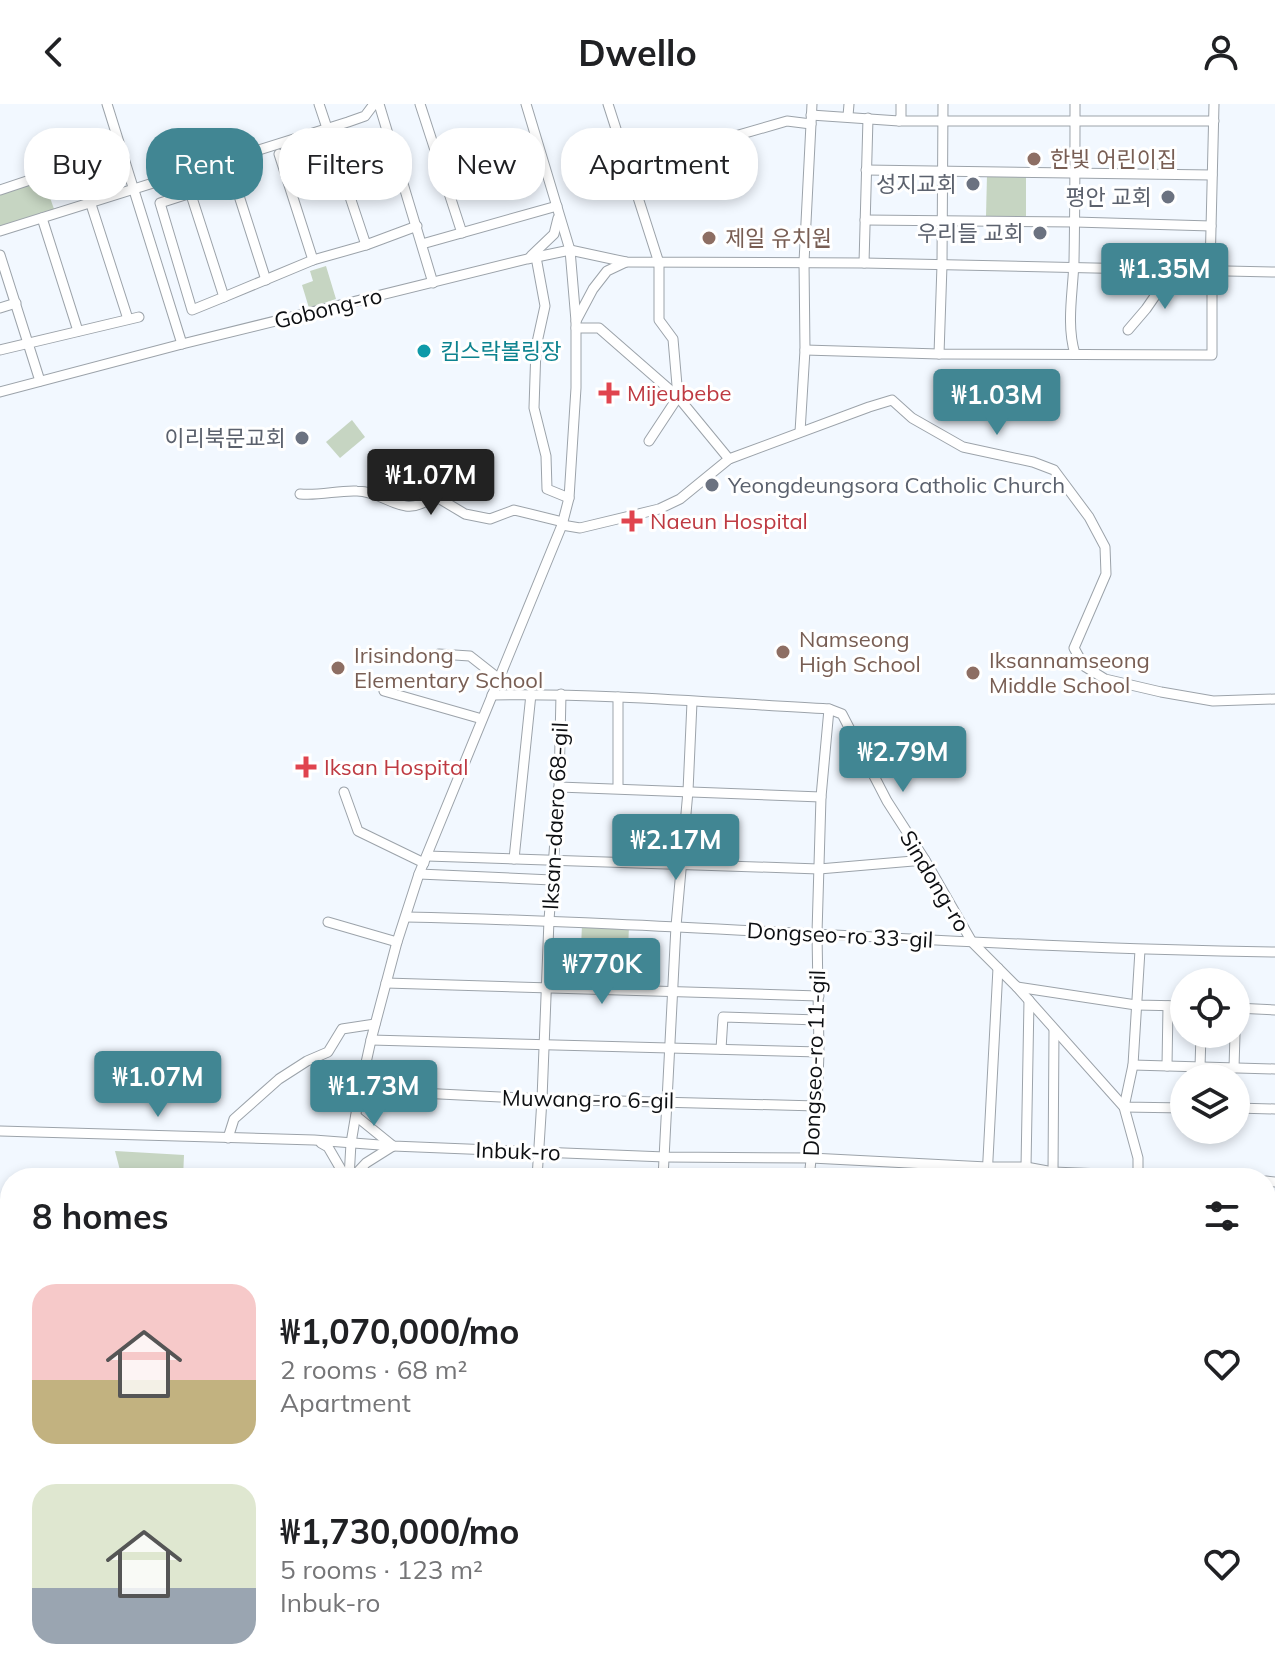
<!DOCTYPE html>
<html lang="en">
<head>
<meta charset="utf-8">
<style>
	:root { --surface:#fff; --page:#f2f2f2; --text:#202124; --muted:#757577; --accent:#418693 }
	body { margin:0; font-family:Mulish,"Noto Sans KR",sans-serif; background:var(--page); color:var(--text); height:100vh; display:flex; flex-direction:column; font-size:30px; white-space:nowrap }
	* { box-sizing:border-box; margin:0 }
	p { font-size:26px; color:var(--muted) }
	.icon { flex:none; width:44px; height:44px; fill:none; stroke:currentColor; stroke-width:2; stroke-linecap:round; stroke-linejoin:round }
	.map { position:relative; flex:1; overflow:hidden }
	.sheet { position:absolute; left:0px; top:1064px; width:1276px; height:512px; display:flex; flex-direction:column; background:var(--surface); border-radius:32px 32px 0 0; box-shadow:0 4px 12px #0003 }
	.sheet>* { flex:none }
	.guide { position:absolute; left:24px; top:24px; width:800px; height:72px; display:flex; gap:16px }
	.buttons { position:absolute; left:1170px; top:864px; display:grid; gap:16px }
	.buttons a { display:grid; place-items:center; width:80px; height:80px; border-radius:50%; background:var(--surface); box-shadow:0 4px 12px #0003; font-size:40px }
	.price { position:absolute; translate:-50% -68px; padding:0 18px; border-radius:8px; background:var(--accent); color:#fff; font-size:26px; line-height:52px; filter:drop-shadow(0 2px 4px #0008) }
	.price::after { content:''; position:absolute; left:50%; top:48px; width:24px; height:18px; margin-left:-12px; background:inherit; clip-path:polygon(0 0,100% 0,50% 100%) }
	.price.current { background:#222; color:#fff }
	ul { padding:0; list-style:none }
	li { display:flex; align-items:center; gap:24px; height:200px; padding:0 32px }
	li span { display:grid; place-items:center; flex:none; width:224px; height:160px; border-radius:24px; color:#555 }
	li>.icon { margin-inline-start:auto }
	span .icon { width:96px; height:96px; fill:#fffc; stroke-width:1 }
	li b { font-size:34px }
	h2 { display:flex; justify-content:space-between; align-items:center; height:96px; padding:0 32px; font-size:34px }
	.pill { padding:0 28px; border-radius:32px; background:var(--surface); box-shadow:0 4px 12px #0003; font-size:28px; line-height:72px }
	.pill.current { background:var(--accent); color:#fff }
	header { display:flex; justify-content:space-between; align-items:center; height:104px; padding:0 32px; background:var(--surface); font-size:36px; font-weight:700 }
	.map>svg:first-child { display:block }
	.green { fill:#c6d5c2 }
	.lines { fill:none; stroke-linecap:round; stroke-linejoin:round }
	.minor-casing { stroke:#9ca3aa; stroke-width:11 }
	.minor { stroke:#fff; stroke-width:9 }
	.education-dot { fill:#8d6e63; stroke:#fff; stroke-width:3 }
	.worship-dot { fill:#6b7280; stroke:#fff; stroke-width:3 }
	.culture-dot { fill:#0f9aa8; stroke:#fff; stroke-width:3 }
	.health-dot { fill:#e0444e; stroke:#fff; stroke-width:3 }
	.labels { text-anchor:middle; stroke-width:6; stroke-linejoin:round; paint-order:stroke }
	.education-label { font-size:22px; fill:#785e54; stroke:#fff; text-anchor:start }
	.worship-label { font-size:22px; fill:#5b616d; stroke:#fff; text-anchor:end }
	.street-label { font-size:22px; fill:#0d0f12; stroke:#fff }
	.culture-label { font-size:22px; fill:#0d838f; stroke:#fff; text-anchor:start }
	.health-label { font-size:22px; fill:#be3a42; stroke:#fff; text-anchor:start }
</style>
</head>
<body>
<header><svg class="icon" aria-label="back" viewBox="0 0 24 24"><path d="M15 5l-7 7 7 7"/></svg>Dwello<svg class="icon" aria-label="person" viewBox="0 0 24 24"><circle cx="12" cy="8" r="4"/><path d="M4 21q1-7 8-7t8 7"/></svg></header>
<div class="map">
<svg width="1275" height="1576" viewBox="0 0 1275 1576">
	<rect width="100%" height="100%" fill="#f2f8ff"/>
	<!-- green -->
	<g class="green">
		<path d="M 987,71 L 1026,72 L 1026,112 L 986,112 Z"/>
		<path d="M 43,74 L 54,105 L 0,122 L 0,87 Z"/>
		<path d="M 326,162 L 336,195 L 309,204 L 302,181 L 313,177 L 310,167 Z"/>
		<path d="M 352,316 L 365,333 L 340,354 L 326,338 Z"/>
		<path d="M 582,820 L 629,822 L 627,869 L 580,868 Z"/>
		<path d="M 115,1047 L 184,1051 L 183,1074 L 122,1074 Z"/>
		<path d="M 0,1546 L 10,1548 L 10,1566 L 86,1566 L 80,1576 L 0,1576 Z"/>
	</g>
	<g class="lines">
		<defs>
			<g id="minor">
				<path d="M 107,0 L 182,240"/>
				<path d="M 319,0 L 366,141 L 417,122"/>
				<path d="M 379,0 L 433,179"/>
				<path d="M 420,0 L 462,129"/>
				<path d="M 608,0 L 659,159 L 659,216 L 673,235 L 678,293 L 649,337"/>
				<path d="M 1075,0 C 1075,52 1075,105 1074,157 C 1073,188 1066,220 1075,250"/>
				<path d="M 811,11 L 899,17 L 1214,17"/>
				<path d="M 848,12 L 849,0"/>
				<path d="M 899,17 L 901,12 L 901,0"/>
				<path d="M 279,50 L 313,156"/>
				<path d="M 624,52 L 666,36 L 676,49 L 787,17 L 811,20"/>
				<path d="M 866,66 L 1212,71"/>
				<path d="M 184,69 L 224,193 L 192,206 L 160,99 L 191,89"/>
				<path d="M 232,70 L 266,176"/>
				<path d="M 0,86 L 78,60 L 128,215"/>
				<path d="M 42,114 L 78,227"/>
				<path d="M 865,116 L 1075,118 L 1211,122"/>
				<path d="M 0,127 L 348,18 L 365,12 L 374,0"/>
				<path d="M 422,140 L 557,102"/>
				<path d="M 0,151 L 40,277"/>
				<path d="M 531,152 L 554,130 L 558,114"/>
				<path d="M 536,153 L 545,202 L 536,243 L 534,304 L 546,352 L 547,385 L 569,394"/>
				<path d="M 864,159 L 868,14"/>
				<path d="M 224,193 L 313,156 L 366,141"/>
				<path d="M 0,204 L 16,199"/>
				<path d="M 576,217 L 593,185 L 607,167 L 626,158"/>
				<path d="M 576,224 L 599,224 L 678,293 L 729,355"/>
				<path d="M 1128,226 L 1146,205 L 1173,166"/>
				<path d="M 0,246 L 139,213"/>
				<path d="M 805,246 L 939,250 L 1212,251 L 1212,189 L 1210,166 L 1214,0"/>
				<path d="M 939,250 L 942,161 L 943,0"/>
				<path d="M 0,288 L 182,240 L 527,155 L 570,146 L 626,158 L 864,159 L 1275,168"/>
				<path d="M 800,328 L 805,246 L 804,158 L 812,0"/>
				<path d="M 300,390 C 320,392 338,386 357,387 C 376,387 390,400 406,402 C 416,404 427,397 435,392 L 465,410 L 490,415 L 514,406 L 563,418"/>
				<path d="M 562,421 L 580,424 L 659,405 L 680,395 L 729,355 L 869,303 L 892,296 L 912,314 L 963,343 L 1033,358 L 1054,366 L 1089,413 L 1105,443 L 1106,470 L 1074,544 L 1084,562 L 1105,575 L 1161,588 L 1213,597 L 1275,595"/>
				<path d="M 439,550 L 470,552 L 498,574"/>
				<path d="M 384,587 L 482,615"/>
				<path d="M 492,591 C 604,589 717,599 829,605 L 842,610 L 887,697 L 925,756 L 972,838 L 1017,883 L 1124,1003 L 1138,1054 L 1138,1074"/>
				<path d="M 559,683 L 821,693"/>
				<path d="M 618,684 L 618,593"/>
				<path d="M 344,688 L 358,727 L 424,759"/>
				<path d="M 427,752 L 819,765 L 925,756"/>
				<path d="M 514,755 L 531,590"/>
				<path d="M 419,770 L 552,776"/>
				<path d="M 406,813 C 696,819 985,844 1275,848"/>
				<path d="M 328,818 L 397,838"/>
				<path d="M 1140,846 L 1133,961 L 1124,1003 L 1184,1004"/>
				<path d="M 386,879 L 819,892"/>
				<path d="M 1017,883 L 1136,901 L 1184,902"/>
				<path d="M 1236,904 L 1275,906"/>
				<path d="M 371,936 L 819,948"/>
				<path d="M 721,945 L 723,913 L 819,916"/>
				<path d="M 1133,961 L 1275,965"/>
				<path d="M 1167,962 L 1168,902"/>
				<path d="M 1200,963 L 1201,930"/>
				<path d="M 1234,964 L 1235,930"/>
				<path d="M 360,986 L 542,995 L 817,1002"/>
				<path d="M 1236,1004 L 1275,1005"/>
				<path d="M 356,1012 L 393,1042"/>
				<path d="M 0,1027 L 314,1036 L 393,1042 L 665,1053 L 811,1054 L 987,1063 L 1026,1063 L 1053,1068 L 1203,1074"/>
				<path d="M 228,1034 L 234,1015 L 279,975 L 307,957 L 328,948 L 342,925 L 375,920"/>
				<path d="M 321,1039 L 328,1043 L 346,1074"/>
				<path d="M 1026,1063 L 1029,896"/>
				<path d="M 1053,1068 L 1054,926"/>
				<path d="M 349,1074 L 351,1039 L 360,986 L 371,936 L 397,838 L 419,770 L 562,421 L 569,394 L 576,284 L 576,217 L 570,146 L 526,0"/>
				<path d="M 352,1074 L 366,1059 L 393,1042"/>
				<path d="M 537,1074 L 542,995 L 549,816 L 559,683 L 561,590"/>
				<path d="M 663,1074 L 676,822 L 688,687 L 692,598"/>
				<path d="M 809,1074 L 817,1002 L 819,948 L 817,829 L 821,693 L 829,605"/>
				<path d="M 987,1074 L 998,864"/>
				<path d="M 1266,1077 L 1275,1078"/>
				<path d="M 1266,1160 L 1275,1160"/>
				<path d="M 1266,1237 L 1275,1237"/>
				<path d="M 0,1265 L 10,1265"/>
				<path d="M 1266,1336 L 1275,1336"/>
				<path d="M 1266,1452 L 1275,1452"/>
				<path d="M 648,1566 L 649,1576"/>
				<path d="M 978,1566 L 1037,1576"/>
				<path d="M 1172,1568 L 1275,1573"/>
				<path d="M 1270,1573 L 1275,1481"/>
				<path d="M 304,1576 L 305,1566"/>
				<path d="M 398,1576 L 398,1566"/>
				<path d="M 517,1576 L 518,1566"/>
				<path d="M 780,1576 L 780,1566"/>
				<path d="M 926,1576 L 928,1566"/>
				<path d="M 1068,1576 L 1070,1566"/>
				<path d="M 1131,1576 L 1133,1566"/>
			</g>
		</defs>
		<!-- minor casing -->
		<use href="#minor" class="minor-casing"/>
		<!-- minor -->
		<use href="#minor" class="minor"/>
	</g>
	<!-- markers -->
	<g class="education-dot">
		<circle cx="1034" cy="55" r="8"/>
		<circle cx="709" cy="134" r="8"/>
		<circle cx="783" cy="548" r="8"/>
		<circle cx="338" cy="564" r="8"/>
		<circle cx="973" cy="569" r="8"/>
	</g>
	<g class="worship-dot">
		<circle cx="973" cy="80" r="8"/>
		<circle cx="1168" cy="93" r="8"/>
		<circle cx="1040" cy="129" r="8"/>
		<circle cx="302" cy="334" r="8"/>
		<circle cx="712" cy="381" r="8"/>
	</g>
	<circle class="culture-dot" cx="424" cy="247" r="8"/>
	<g class="health-dot">
		<path d="M605 277h8v8h8v8h-8v8h-8v-8h-8v-8h8z"/>
		<path d="M628 405h8v8h8v8h-8v8h-8v-8h-8v-8h8z"/>
		<path d="M302 651h8v8h8v8h-8v8h-8v-8h-8v-8h8z"/>
	</g>
	<g class="labels">
		<!-- education labels -->
		<g class="education-label">
			<text x="1050" y="63">한빛 어린이집</text>
			<text x="725" y="142">제일 유치원</text>
			<text x="799" y="543">Namseong<tspan x="799" dy="25">High School</tspan></text>
			<text x="354" y="559">Irisindong<tspan x="354" dy="25">Elementary School</tspan></text>
			<text x="989" y="564">Iksannamseong<tspan x="989" dy="25">Middle School</tspan></text>
		</g>
		<!-- worship labels -->
		<g class="worship-label">
			<text x="957" y="88">성지교회</text>
			<text x="1152" y="101">평안 교회</text>
			<text x="1024" y="137">우리들 교회</text>
			<text x="286" y="342">이리북문교회</text>
			<text x="728" y="389" text-anchor="start">Yeongdeungsora Catholic Church</text>
		</g>
		<!-- street labels -->
		<g class="street-label">
			<text transform="translate(328 204) rotate(-14)" y="8">Gobong-ro</text>
			<text transform="translate(555 712) rotate(-87)" y="8">Iksan-daero 68-gil</text>
			<text transform="translate(935 777) rotate(59)" y="8">Sindong-ro</text>
			<text transform="translate(840 831) rotate(3)" y="8">Dongseo-ro 33-gil</text>
			<text transform="translate(814 959) rotate(-88)" y="8">Dongseo-ro 11-gil</text>
			<text transform="translate(588 995) rotate(1)" y="8">Muwang-ro 6-gil</text>
			<text transform="translate(518 1047) rotate(2)" y="8">Inbuk-ro</text>
		</g>
		<!-- culture labels -->
		<g class="culture-label">
			<text x="440" y="255">킴스락볼링장</text>
		</g>
		<!-- health labels -->
		<g class="health-label">
			<text x="627" y="297">Mijeubebe</text>
			<text x="650" y="425">Naeun Hospital</text>
			<text x="324" y="671">Iksan Hospital</text>
		</g>
	</g>
</svg>
<div class="buttons">
<a><svg class="icon" aria-label="locate" viewBox="0 0 24 24"><circle cx="12" cy="12" r="6"/><path d="M12 2v4M12 18v4M2 12h4M18 12h4"/></svg></a>
<a><svg class="icon" aria-label="layers" viewBox="0 0 24 24"><path d="M12 4l9 5-9 5-9-5zM3 14l9 5 9-5"/></svg></a>
</div>
<b class="price" style="left:1165px;top:207px">₩1.35M</b>
<b class="price" style="left:997px;top:333px">₩1.03M</b>
<b class="price current" style="left:431px;top:413px">₩1.07M</b>
<b class="price" style="left:903px;top:690px">₩2.79M</b>
<b class="price" style="left:676px;top:778px">₩2.17M</b>
<b class="price" style="left:602px;top:902px">₩770K</b>
<b class="price" style="left:158px;top:1015px">₩1.07M</b>
<b class="price" style="left:374px;top:1024px">₩1.73M</b>
<div class="guide">
<a class="pill">Buy</a>
<a class="pill current">Rent</a>
<a class="pill">Filters</a>
<a class="pill">New</a>
<a class="pill">Apartment</a>
</div>
<section class="sheet">
<h2>8 homes<svg class="icon" aria-label="filters" viewBox="0 0 24 24"><path d="M4 7h16M4 17h16"/><circle cx="9" cy="7" r="2"/><circle cx="15" cy="17" r="2"/></svg></h2>
<ul>
<li><span style="background:linear-gradient(#f6c9c9 60%,#c2b280 0)"><svg class="icon" aria-label="home" viewBox="0 0 24 24"><path d="M3 11l9-7 9 7M6 9v11h12V9"/></svg></span><div><b>₩1,070,000/mo</b><p>2 rooms · 68 m²</p><p>Apartment</p></div><svg class="icon" aria-label="heart" viewBox="0 0 24 24"><path d="M12 20l-8-8c-3-5 5-10 8-4 3-6 11-1 8 4z"/></svg></li>
<li><span style="background:linear-gradient(#dfe7d0 65%,#9aa5b1 0)"><svg class="icon" aria-label="home" viewBox="0 0 24 24"><path d="M3 11l9-7 9 7M6 9v11h12V9"/></svg></span><div><b>₩1,730,000/mo</b><p>5 rooms · 123 m²</p><p>Inbuk-ro</p></div><svg class="icon" aria-label="heart" viewBox="0 0 24 24"><path d="M12 20l-8-8c-3-5 5-10 8-4 3-6 11-1 8 4z"/></svg></li>
</ul>
</section>
</div>
</body>
</html>
